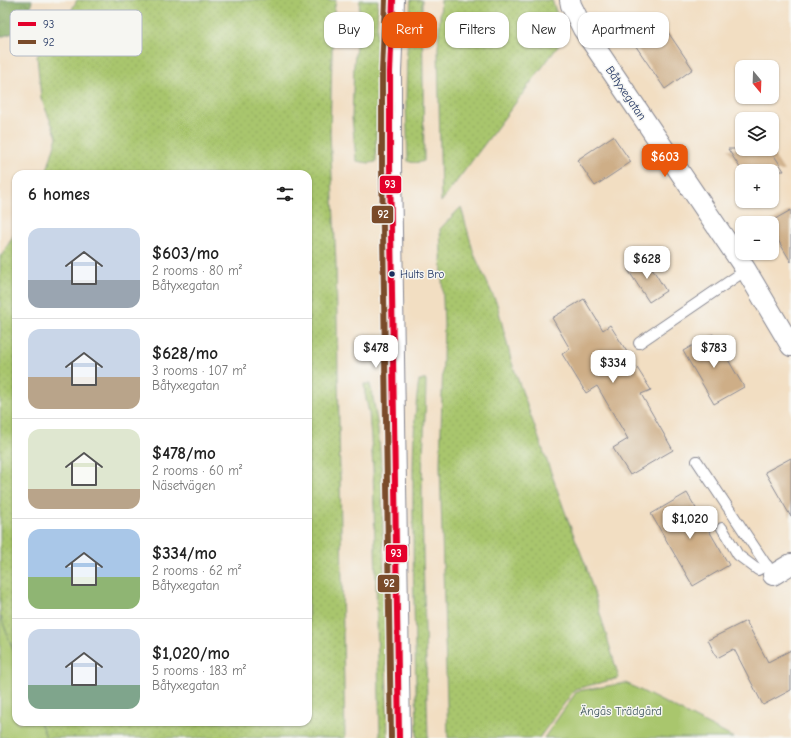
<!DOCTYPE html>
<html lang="en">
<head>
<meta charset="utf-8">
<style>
	:root { --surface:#fff; --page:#f6f6f6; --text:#222; --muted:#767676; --line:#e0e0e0; --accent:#ea580c }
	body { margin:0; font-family:"Comic Neue",sans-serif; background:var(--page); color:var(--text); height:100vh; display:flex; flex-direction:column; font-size:15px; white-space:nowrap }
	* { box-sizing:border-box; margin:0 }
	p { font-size:13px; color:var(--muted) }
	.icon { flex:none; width:22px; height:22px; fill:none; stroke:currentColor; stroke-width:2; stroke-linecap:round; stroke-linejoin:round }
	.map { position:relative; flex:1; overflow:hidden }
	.panel { position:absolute; left:12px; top:170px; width:300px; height:556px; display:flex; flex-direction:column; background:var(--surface); border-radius:12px; box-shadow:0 1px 3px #0004 }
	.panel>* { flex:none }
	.hud { position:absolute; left:324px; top:12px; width:380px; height:36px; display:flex; gap:8px }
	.needle { width:26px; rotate:161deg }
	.fabs { position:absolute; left:735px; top:60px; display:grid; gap:8px }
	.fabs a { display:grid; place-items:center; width:44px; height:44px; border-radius:8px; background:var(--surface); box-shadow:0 1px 3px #0004; font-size:20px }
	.price { position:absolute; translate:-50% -34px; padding:0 9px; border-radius:8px; background:#fff; color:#222; font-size:13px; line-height:26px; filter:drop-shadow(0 1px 2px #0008) }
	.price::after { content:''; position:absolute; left:50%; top:24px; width:12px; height:9px; margin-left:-6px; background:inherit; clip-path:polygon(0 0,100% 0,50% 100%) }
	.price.current { background:var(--accent); color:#fff }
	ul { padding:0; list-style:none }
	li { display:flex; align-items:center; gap:12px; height:100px; padding:0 16px }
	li+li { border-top:1px solid var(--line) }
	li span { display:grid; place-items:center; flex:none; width:112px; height:80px; border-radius:12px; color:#555 }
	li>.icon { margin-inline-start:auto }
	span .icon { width:48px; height:48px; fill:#fffc; stroke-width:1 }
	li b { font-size:17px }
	h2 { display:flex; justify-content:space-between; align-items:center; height:48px; padding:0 16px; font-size:17px }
	.pill { padding:0 14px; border-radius:12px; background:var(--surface); box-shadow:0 1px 3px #0004; font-size:14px; line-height:36px }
	.pill.current { background:var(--accent); color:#fff }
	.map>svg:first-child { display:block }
	.grass { fill:url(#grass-dots); stroke:#627a66 }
	.forest { fill:url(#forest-crowns); stroke:#506d5f }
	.green { fill:#a9c66d; stroke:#627a66 }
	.building { fill:#ceae87 }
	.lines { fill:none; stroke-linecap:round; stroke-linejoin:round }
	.service-casing { stroke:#868690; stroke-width:12 }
	.minor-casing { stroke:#868690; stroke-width:22 }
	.tertiary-casing { stroke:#868690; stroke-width:24 }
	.service { stroke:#fff; stroke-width:10 }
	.minor { stroke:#fff; stroke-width:20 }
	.tertiary { stroke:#fff; stroke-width:22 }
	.bus-1-casing { stroke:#f6f6f2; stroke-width:9 }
	.bus-2-casing { stroke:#f6f6f2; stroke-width:9 }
	.bus-1 { stroke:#e4002b; stroke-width:6 }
	.bus-2 { stroke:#7a4b2a; stroke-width:6 }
	.bus-dot { fill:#1b2f5e; stroke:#f6f6f2; stroke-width:1.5 }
	.labels { text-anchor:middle; stroke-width:3; stroke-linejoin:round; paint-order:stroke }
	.bus-label { font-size:11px; fill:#1b2f5e; stroke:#f6f6f2; text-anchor:start }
	.street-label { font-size:12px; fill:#1b2f5e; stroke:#f6f6f2 }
	.park-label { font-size:12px; fill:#465c62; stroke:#f6f6f2 }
	.key { fill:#f6f6f2; stroke:#b4bac6; stroke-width:1 }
	.key-label { font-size:11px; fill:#1b2f5e }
	.line-badge { stroke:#f6f6f2; stroke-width:1.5 }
	.badge-label { font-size:11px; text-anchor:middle; font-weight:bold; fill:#fff }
</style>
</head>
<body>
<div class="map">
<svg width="791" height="738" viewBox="0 0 791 738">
	<defs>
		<pattern id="grass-dots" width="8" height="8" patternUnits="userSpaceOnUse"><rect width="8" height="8" fill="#a9c66d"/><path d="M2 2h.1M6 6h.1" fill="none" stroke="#91aa61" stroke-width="1.8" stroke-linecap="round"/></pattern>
		<pattern id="forest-crowns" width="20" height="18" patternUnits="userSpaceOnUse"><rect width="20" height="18" fill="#86ab60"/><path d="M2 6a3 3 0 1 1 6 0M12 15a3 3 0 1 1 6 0" fill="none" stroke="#6d8c52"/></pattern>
	</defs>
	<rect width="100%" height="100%" fill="#f6f6f2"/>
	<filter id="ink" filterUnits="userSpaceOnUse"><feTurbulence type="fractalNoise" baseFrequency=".025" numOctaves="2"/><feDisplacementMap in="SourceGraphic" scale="8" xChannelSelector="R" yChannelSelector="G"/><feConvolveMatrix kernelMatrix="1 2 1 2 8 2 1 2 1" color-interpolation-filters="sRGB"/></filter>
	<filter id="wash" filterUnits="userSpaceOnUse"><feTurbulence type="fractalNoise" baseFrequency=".012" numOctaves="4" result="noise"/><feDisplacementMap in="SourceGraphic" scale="16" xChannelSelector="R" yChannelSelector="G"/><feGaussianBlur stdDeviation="0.9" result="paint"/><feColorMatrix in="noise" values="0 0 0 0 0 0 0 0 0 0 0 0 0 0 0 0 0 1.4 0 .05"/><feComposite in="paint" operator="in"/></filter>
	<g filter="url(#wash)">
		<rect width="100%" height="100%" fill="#f2dec2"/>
		<!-- grass -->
		<g class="grass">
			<path d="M 77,0 L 336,0 L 333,17 L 330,133 L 336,264 L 345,738 L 46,738 L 40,722 L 308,722 L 308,174 L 46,174 L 57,137 L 41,98 L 37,56 L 68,17 Z"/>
			<path d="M 360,0 L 378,0 L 377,29 L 376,162 L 369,163 L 357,161 L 356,159 L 352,118 L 354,65 Z"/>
			<path d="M 411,0 L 422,0 L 424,157 L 424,161 C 419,163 411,163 408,161 L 406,102 L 407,51 Z"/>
			<path d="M 441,0 L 552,0 L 557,14 L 568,33 L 441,202 L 438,48 Z"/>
			<path d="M 461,207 L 474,254 L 497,304 L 512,363 L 569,523 L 586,566 L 619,678 L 575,689 L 539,738 L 448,738 L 440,465 L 444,324 L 440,229 Z"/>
			<path d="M 16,231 L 16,658 L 0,615 L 0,256 L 2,255 Z"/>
			<path d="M 419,380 L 426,380 C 426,417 422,454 422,492 C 423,574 426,656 428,738 L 417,738 C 416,667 413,596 413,526 C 413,477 412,428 419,380 Z"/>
			<path d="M 364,384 L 370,384 C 382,433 382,484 383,535 C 385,602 386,670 388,738 L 380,738 L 373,467 L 369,413 L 365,394 Z"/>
		</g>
		<!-- forest -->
		<path class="forest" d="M 0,0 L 32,0 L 27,29 L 0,37 Z"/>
		<!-- green -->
		<g class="green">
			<path d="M 0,615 L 16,658 L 16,722 L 40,722 L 46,738 L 0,738 Z"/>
			<path d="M 626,683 L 734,738 L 544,738 L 577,691 Z"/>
		</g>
		<g id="blocks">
			<!-- building -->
			<g class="building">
				<path d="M 659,19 L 693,69 L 665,89 L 631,39 Z"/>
				<path d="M 613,136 L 631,162 L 595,186 L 577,160 Z"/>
				<path d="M 728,149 L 770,149 L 784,171 L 742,171 Z"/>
				<path d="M 791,210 L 791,262 L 772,230 L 772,223 L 768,223 Z"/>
				<path d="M 646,258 L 666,291 L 649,302 L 628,270 Z"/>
				<path d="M 584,299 L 603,330 L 610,325 L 651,390 L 641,394 L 673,450 L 630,475 L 613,448 L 628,439 L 597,386 L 586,393 L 562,354 L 570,349 L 552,318 Z"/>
				<path d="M 713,334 L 744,387 L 714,404 L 683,351 Z"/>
				<path d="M 791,458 L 791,517 L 765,472 Z"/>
				<path d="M 687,493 L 729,565 L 693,586 L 651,514 Z"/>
				<path d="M 746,621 L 768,662 L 791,650 L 791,690 L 763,705 L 734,649 L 717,658 L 708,640 Z"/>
			</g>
		</g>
	</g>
	<g filter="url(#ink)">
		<use href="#blocks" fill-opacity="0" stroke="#868690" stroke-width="1"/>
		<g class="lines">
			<defs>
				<g id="service">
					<path d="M 639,343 L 746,270"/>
					<path d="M 697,461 L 773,575"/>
					<path d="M 722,528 L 738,555 L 758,570 L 767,565"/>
				</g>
				<g id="minor">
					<path d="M 570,0 L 571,5 L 583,29 L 746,270 L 791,346"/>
					<path d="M 773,575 L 791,564"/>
				</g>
				<path id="tertiary" d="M 393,0 L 390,72 L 390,167 L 399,738"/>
			</defs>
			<!-- service casing -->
			<use href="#service" class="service-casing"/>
			<!-- minor casing -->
			<use href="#minor" class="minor-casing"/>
			<!-- tertiary casing -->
			<use href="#tertiary" class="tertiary-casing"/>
			<!-- service -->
			<use href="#service" class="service"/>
			<!-- minor -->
			<use href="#minor" class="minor"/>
			<!-- tertiary -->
			<use href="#tertiary" class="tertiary"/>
			<defs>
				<path id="bus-1" d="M 393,0 L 390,72 L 390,167 L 399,738"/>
				<path id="bus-2" d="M 385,0 L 382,72 L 382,167 L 391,738"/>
			</defs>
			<!-- bus-1 casing -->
			<use href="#bus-1" class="bus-1-casing"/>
			<!-- bus-2 casing -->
			<use href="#bus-2" class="bus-2-casing"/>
			<!-- bus-1 -->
			<use href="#bus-1" class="bus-1"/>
			<!-- bus-2 -->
			<use href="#bus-2" class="bus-2"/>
		</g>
	</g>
	<!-- markers -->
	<circle class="bus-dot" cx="392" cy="274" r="3.5"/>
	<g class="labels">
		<!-- bus labels -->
		<g class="bus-label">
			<text x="400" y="278">Hults Bro</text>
		</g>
		<!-- street labels -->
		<g class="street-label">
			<text transform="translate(626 93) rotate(56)" y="4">Båtyxegatan</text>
		</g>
		<!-- park labels -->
		<g class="park-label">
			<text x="621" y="715">Ängås Trädgård</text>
		</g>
	</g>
	<!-- legend -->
	<rect x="10" y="10" width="132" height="46" rx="6" class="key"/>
	<rect x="18" y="22" width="18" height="4" fill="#e4002b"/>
	<rect x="18" y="40" width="18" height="4" fill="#7a4b2a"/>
	<g class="key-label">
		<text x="43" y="28">93</text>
		<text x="43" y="46">92</text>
	</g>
	<g class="line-badge">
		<rect x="379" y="175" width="23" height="19" rx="4" fill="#e4002b"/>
		<rect x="371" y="205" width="23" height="19" rx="4" fill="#7a4b2a"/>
		<rect x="385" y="544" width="23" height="19" rx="4" fill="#e4002b"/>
		<rect x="377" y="574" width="23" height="19" rx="4" fill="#7a4b2a"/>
	</g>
	<g class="badge-label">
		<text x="390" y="188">93</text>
		<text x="383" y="218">92</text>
		<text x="396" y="557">93</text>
		<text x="389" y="587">92</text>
	</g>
</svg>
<div class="fabs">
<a><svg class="needle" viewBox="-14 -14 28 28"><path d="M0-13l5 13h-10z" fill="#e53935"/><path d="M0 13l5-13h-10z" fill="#767676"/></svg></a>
<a><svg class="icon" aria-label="layers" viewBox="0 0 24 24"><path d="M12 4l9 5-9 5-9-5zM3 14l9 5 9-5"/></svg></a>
<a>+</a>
<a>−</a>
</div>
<b class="price current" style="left:665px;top:178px">$603</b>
<b class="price" style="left:647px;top:280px">$628</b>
<b class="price" style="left:376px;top:369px">$478</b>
<b class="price" style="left:714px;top:369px">$783</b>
<b class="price" style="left:613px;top:384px">$334</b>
<b class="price" style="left:690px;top:540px">$1,020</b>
<div class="hud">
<a class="pill">Buy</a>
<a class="pill current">Rent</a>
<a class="pill">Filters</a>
<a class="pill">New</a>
<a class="pill">Apartment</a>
</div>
<section class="panel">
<h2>6 homes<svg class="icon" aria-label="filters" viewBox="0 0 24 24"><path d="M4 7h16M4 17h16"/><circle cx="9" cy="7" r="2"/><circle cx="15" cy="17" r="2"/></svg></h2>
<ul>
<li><span style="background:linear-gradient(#c9d6e8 65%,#9aa5b1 0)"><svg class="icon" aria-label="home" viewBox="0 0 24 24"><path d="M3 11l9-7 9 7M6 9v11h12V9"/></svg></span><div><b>$603/mo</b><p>2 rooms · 80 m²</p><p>Båtyxegatan</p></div></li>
<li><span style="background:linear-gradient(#c9d6e8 60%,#b9a48a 0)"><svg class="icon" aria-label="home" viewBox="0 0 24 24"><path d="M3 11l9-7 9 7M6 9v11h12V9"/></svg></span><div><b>$628/mo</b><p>3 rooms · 107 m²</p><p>Båtyxegatan</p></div></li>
<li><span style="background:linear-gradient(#dfe7d0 75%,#b9a48a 0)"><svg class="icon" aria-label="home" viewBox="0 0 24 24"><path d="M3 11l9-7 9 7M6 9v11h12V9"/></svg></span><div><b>$478/mo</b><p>2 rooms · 60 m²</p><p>Näsetvägen</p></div></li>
<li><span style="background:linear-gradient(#a9c7e8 60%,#8fb573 0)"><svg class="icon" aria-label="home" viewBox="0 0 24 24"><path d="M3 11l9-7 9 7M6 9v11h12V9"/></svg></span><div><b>$334/mo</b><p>2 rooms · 62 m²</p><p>Båtyxegatan</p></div></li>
<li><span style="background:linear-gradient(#c9d6e8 70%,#7fa58c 0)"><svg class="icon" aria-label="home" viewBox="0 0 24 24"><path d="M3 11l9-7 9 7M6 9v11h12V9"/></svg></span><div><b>$1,020/mo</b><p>5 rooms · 183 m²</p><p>Båtyxegatan</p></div></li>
</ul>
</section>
</div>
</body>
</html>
